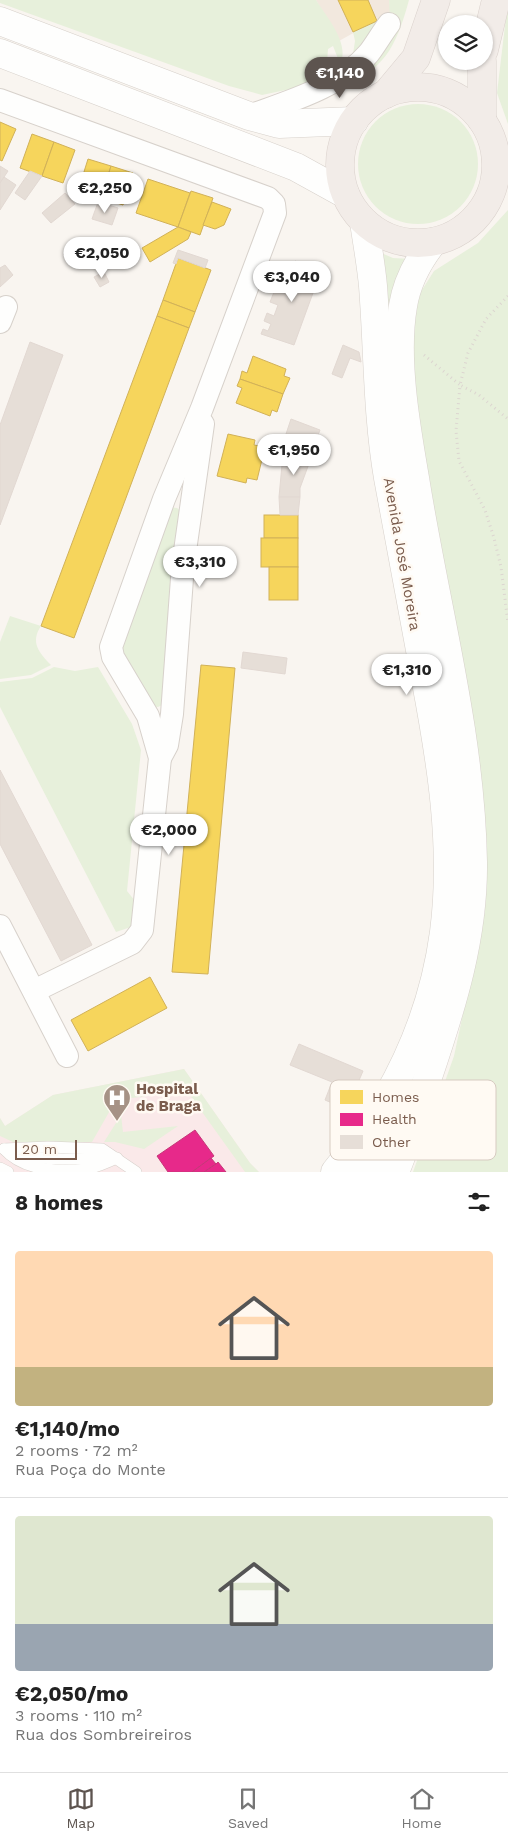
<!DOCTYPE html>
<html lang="en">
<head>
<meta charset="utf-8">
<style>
	:root { --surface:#fff; --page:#f2f2f2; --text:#222; --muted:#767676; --line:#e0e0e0; --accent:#5d544f }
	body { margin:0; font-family:"Work Sans",sans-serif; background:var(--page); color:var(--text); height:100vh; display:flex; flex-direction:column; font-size:19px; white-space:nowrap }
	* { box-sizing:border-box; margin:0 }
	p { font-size:16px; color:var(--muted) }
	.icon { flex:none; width:28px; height:28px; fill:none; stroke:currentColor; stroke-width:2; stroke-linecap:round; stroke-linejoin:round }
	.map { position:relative; height:1172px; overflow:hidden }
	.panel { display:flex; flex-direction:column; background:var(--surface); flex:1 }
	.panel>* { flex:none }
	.buttons { position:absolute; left:438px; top:15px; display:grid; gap:10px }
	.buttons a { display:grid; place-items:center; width:55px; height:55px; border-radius:50%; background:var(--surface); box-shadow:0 1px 4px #0004; font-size:25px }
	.scale { position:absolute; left:15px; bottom:12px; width:62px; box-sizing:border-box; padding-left:5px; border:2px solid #7a5c4d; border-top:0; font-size:14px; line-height:18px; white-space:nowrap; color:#7a5c4d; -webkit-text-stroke:4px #fffaf3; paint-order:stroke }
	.price { position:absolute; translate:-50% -42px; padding:0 11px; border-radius:18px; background:#fff; color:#222; font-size:16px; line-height:32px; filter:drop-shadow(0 1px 2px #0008) }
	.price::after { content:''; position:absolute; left:50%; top:30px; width:15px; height:11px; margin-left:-8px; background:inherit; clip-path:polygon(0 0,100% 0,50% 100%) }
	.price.current { background:var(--accent); color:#fff }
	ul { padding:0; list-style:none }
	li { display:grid; align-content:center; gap:10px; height:265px; padding:0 15px }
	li+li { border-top:1px solid var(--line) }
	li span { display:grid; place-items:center; height:155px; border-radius:5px; color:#555 }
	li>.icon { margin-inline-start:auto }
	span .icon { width:90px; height:90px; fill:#fffc; stroke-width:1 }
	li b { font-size:21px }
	h2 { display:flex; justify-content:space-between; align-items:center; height:60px; padding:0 15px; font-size:21px }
	.tab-bar { display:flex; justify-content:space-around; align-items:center; height:70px; border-top:1px solid var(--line); background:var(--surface); font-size:14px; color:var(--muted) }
	.tab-bar a { display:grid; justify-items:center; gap:2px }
	.tab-bar .current { color:var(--accent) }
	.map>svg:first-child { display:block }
	.residential { fill:#f2e8de }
	.medical { fill:#fae9e9 }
	.green { fill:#e7f0db }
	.homes { fill:#f6d55c; stroke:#d1b158 }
	.health { fill:#e7298a; stroke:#c63878 }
	.building { fill:#e6ded7; stroke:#e2d8d2 }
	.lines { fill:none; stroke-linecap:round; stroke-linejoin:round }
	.service-casing { stroke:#d7d1cb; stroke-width:12 }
	.minor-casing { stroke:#d7d1cb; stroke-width:24 }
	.tertiary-casing { stroke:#d7d1cb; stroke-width:29 }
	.trunk-casing { stroke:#dad1cc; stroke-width:29 }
	.path { stroke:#dcd5d0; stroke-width:3; stroke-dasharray:1 4; stroke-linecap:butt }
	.service { stroke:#fefefd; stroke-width:11 }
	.minor { stroke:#fefefd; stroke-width:22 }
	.tertiary { stroke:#fefefd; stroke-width:28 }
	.trunk { stroke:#f2ece8; stroke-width:28 }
	.labels { text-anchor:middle; stroke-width:5; stroke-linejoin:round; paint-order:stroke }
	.street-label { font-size:15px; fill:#7a5c4d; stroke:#fffaf3 }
	.poi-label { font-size:15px; font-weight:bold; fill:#7a5c4d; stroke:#fffaf3; text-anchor:start }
	.key { fill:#fffaf3; stroke:#d7cbc1; stroke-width:1 }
	.key-label { font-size:14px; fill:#7a5c4d }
</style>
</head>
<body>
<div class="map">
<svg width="508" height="1172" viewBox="0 0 508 1172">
	<rect width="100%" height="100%" fill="#f9f5f0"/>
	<!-- residential -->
	<path class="residential" d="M 316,0 L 389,0 L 391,12 L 339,41 Z"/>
	<!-- medical -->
	<path class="medical" d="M 184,1069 L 250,1163 L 259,1172 L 0,1172 L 0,1118 L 5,1126 L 53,1095 Z"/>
	<!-- green -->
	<g class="green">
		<path d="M 0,0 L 316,0 C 328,19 354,48 337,69 L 339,61 L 333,46 L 328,49 L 327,62 L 321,76 L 300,87 L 262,95 L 229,86 L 0,3 Z"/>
		<path d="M 389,0 L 409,0 C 404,18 399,35 389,51 C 373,75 341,92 315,101 L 390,24 Z"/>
		<path d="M 508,0 L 508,124 L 497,93 Z"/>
		<path d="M 377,21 L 362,50 L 353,54 L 355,41 L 353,32 Z"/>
		<circle cx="418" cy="164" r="60"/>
		<path d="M 508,210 L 508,1172 L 413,1172 L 454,1056 L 485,911 L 480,791 L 424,471 L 411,343 L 415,301 L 434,271 L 478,243 Z"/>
		<path d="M 379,252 L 393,258 L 411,259 L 392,339 Z"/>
		<path d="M 169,507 L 177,508 L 183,513 L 166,703 L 158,707 L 149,706 L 120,645 Z"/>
		<path d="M 10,616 L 41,626 C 30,642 39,653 51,665 L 31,675 L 0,679 L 0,642 Z"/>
		<path d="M 54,667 L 75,671 L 98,667 L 132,724 L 141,750 L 127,891 L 135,901 L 131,927 L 116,932 L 0,707 L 0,682 L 32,678 Z"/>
		<path d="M 184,1069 L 250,1163 L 259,1172 L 245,1172 L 187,1091 L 116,1100 L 92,1142 L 13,1142 L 0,1136 L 0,1118 L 5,1126 L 53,1095 Z"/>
		<path d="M 412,1076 L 419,1079 L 386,1169 L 363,1154 Z"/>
		<path d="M 121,1115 L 123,1132 L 178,1126 L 144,1149 L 115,1142 L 104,1142 Z"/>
	</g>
	<!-- homes -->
	<g class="homes">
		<path d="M 338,0 L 368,0 L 377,21 L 353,32 Z"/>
		<path d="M 0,122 L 16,129 L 2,161 L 0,160 Z"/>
		<path d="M 32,134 L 54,142 L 42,176 L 20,168 Z"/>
		<path d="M 54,142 L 75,150 L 63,183 L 42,176 Z"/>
		<path d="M 88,159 L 111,166 L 101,198 L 78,191 Z"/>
		<path d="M 111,166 L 133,173 L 123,205 L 101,198 Z"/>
		<path d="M 148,179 L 190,193 L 178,227 L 136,213 Z"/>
		<path d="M 191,191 L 213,198 L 200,235 L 178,227 Z"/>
		<path d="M 212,202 L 231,209 L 224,225 L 215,229 L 203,225 Z"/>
		<path d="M 178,227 L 191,232 L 188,239 L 150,262 L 142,248 Z"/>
		<path d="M 178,258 L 211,270 L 195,312 L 163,300 Z"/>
		<path d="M 163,300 L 195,312 L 189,328 L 157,316 Z"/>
		<path d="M 157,316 L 189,328 L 74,638 L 41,626 Z"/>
		<path d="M 253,356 L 286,369 L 284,376 L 290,378 L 283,394 L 240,379 L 242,371 L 247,373 Z"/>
		<path d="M 240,379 L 283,394 L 277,412 L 272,410 L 270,416 L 236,403 L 242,388 L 237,386 Z"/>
		<path d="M 228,434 L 255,440 L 254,445 L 265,447 L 257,480 L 247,478 L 246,483 L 217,476 Z"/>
		<rect x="264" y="515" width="34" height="23"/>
		<rect x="261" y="538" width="37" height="29"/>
		<rect x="269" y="567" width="29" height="33"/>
		<path d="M 201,665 L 235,668 L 208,974 L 172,972 Z"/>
		<path d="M 150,977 L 167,1008 L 88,1051 L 71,1020 Z"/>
	</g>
	<!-- health -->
	<g class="health">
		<path d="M 195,1130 L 214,1156 L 192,1172 L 168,1172 L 157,1156 Z"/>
		<path d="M 211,1158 L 216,1164 L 204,1172 L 192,1172 Z"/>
		<path d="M 218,1162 L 226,1172 L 204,1172 L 216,1164 Z"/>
	</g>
	<!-- building -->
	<g class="building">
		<path d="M 0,166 L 8,171 L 0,183 Z"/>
		<path d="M 30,171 L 42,176 L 25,200 L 15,193 Z"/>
		<path d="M 4,177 L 16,185 L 0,210 L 0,183 Z"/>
		<path d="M 65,193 L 75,204 L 51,223 L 42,213 Z"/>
		<path d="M 105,204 L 118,208 L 112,225 L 92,219 L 97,205 L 104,208 Z"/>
		<path d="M 178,250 L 208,260 L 205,268 L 178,258 L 176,264 L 173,263 Z"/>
		<path d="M 295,261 L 321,271 L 294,345 L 261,334 L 263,329 L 268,331 L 271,324 L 264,321 L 267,313 L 274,316 L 278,305 L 270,302 L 276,287 L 283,290 L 287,281 L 279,277 L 282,269 L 291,273 Z"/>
		<path d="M 5,265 L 13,275 L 0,287 L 0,268 Z"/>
		<path d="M 104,272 L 109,282 L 100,287 L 94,277 Z"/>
		<path d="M 30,342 L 63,355 L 0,525 L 0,425 Z"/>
		<path d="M 343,345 L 359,352 L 361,362 L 350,358 L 342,378 L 332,374 Z"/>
		<path d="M 291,419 L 320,430 L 313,448 L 285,437 Z"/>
		<path d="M 303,450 L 314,450 L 300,488 L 300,497 L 279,497 L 282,465 L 299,467 Z"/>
		<path d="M 279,497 L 300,497 L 298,515 L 280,515 Z"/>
		<path d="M 243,652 L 287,658 L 285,674 L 241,668 Z"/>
		<path d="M 0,770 L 92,945 L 61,961 L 0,844 Z"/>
		<path d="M 299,1044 L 363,1071 L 345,1113 L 337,1110 L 339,1106 L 325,1100 L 332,1082 L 290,1065 Z"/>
	</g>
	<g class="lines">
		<defs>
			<g id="service">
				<path d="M 4,1149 L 48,1147 L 102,1149 L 136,1172"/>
				<path d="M 4,1149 C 24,1171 59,1172 87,1169 C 97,1167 107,1162 117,1158"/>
				<path d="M 11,1151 C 41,1163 77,1158 109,1158"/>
				<path d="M 0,1168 L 8,1172"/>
			</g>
			<g id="minor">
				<path d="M 0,100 L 268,198 L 274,204 L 275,213 L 202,408 L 164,499 L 111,647 L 113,657 L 148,716 L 160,758 L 142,930 L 132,943 L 34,991"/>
				<path d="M 249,116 C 290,101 340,87 369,53 C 376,44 382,33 389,24"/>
				<path d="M 0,322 L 6,307"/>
				<path d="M 160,758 L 167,745 L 172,714 L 183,565 L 203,424"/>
				<path d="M 0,926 L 67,1056"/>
			</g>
			<g id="tertiary">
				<path d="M 0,21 L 249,116 L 279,124 L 354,121"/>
				<path d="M 0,53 L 296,167 L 345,194"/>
				<path d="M 345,1160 C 358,1159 368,1162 377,1172"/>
				<path d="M 335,1172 C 392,1103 432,1022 444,932 C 455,847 441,761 425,677 C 413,611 400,544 388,478 C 377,414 378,350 373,286 C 371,264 367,243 364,222"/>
				<path d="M 395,1172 C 408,1141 417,1109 428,1077 C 452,1006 474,937 473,862 C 471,732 435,605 415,478 C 406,426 394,358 403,306 C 407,281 418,261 433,242"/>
			</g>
			<g id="trunk">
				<path d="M 484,50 L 496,0"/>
				<circle cx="418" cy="165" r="78"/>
				<path d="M 386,94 L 416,58 L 436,0"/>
				<path d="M 482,120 L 482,61"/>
			</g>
		</defs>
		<!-- service casing -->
		<use href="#service" class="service-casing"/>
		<!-- minor casing -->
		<use href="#minor" class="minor-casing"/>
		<!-- tertiary casing -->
		<use href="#tertiary" class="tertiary-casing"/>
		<!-- trunk casing -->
		<use href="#trunk" class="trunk-casing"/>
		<!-- path -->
		<g class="path">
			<path d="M 508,296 L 486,319 L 468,353 L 460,385 L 479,395 L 508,419"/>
			<path d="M 424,355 L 460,385 L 456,431 L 459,461 L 485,510 L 494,538 L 501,567 L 508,623"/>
		</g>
		<!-- service -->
		<use href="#service" class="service"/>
		<!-- minor -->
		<use href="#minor" class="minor"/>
		<!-- tertiary -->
		<use href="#tertiary" class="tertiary"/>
		<!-- trunk -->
		<use href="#trunk" class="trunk"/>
	</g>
	<!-- icons -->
	<defs>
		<symbol id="hospital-pin" viewBox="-11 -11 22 30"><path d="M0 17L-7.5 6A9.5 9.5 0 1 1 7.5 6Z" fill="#a69286" stroke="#fffaf3"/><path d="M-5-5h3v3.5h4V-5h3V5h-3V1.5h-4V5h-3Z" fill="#fff"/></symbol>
	</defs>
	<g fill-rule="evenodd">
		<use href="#hospital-pin" x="101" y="1082" width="32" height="43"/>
	</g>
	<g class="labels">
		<!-- street labels -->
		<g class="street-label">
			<text transform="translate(402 554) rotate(80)" y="5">Avenida José Moreira</text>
		</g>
		<!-- poi labels -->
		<g class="poi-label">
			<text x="136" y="1094">Hospital<tspan x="136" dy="17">de Braga</tspan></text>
		</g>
	</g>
	<!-- legend -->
	<rect x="330" y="1080" width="166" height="80" rx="8" class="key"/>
	<rect x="340" y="1090" width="23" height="14" fill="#f6d55c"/>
	<rect x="340" y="1113" width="23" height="13" fill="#e7298a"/>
	<rect x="340" y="1135" width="23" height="14" fill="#e6ded7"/>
	<g class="key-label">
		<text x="372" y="1102">Homes</text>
		<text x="372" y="1124">Health</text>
		<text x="372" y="1147">Other</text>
	</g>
</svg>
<div class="buttons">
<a><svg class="icon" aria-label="layers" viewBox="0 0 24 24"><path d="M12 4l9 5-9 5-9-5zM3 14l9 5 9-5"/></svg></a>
</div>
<div class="scale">20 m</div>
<b class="price current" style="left:340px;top:99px">€1,140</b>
<b class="price" style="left:105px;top:214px">€2,250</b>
<b class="price" style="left:102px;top:279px">€2,050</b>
<b class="price" style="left:292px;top:303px">€3,040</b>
<b class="price" style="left:294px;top:476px">€1,950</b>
<b class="price" style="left:200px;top:588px">€3,310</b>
<b class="price" style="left:407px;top:696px">€1,310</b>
<b class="price" style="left:169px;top:856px">€2,000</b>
</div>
<section class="panel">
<h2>8 homes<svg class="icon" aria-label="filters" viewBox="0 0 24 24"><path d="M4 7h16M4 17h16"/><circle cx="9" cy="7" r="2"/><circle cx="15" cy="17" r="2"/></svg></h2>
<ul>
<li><span style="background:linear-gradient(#ffd9b3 75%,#c2b280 0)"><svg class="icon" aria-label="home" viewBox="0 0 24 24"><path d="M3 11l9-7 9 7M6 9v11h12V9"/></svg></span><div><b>€1,140/mo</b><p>2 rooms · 72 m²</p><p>Rua Poça do Monte</p></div></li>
<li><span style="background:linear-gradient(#dfe7d0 70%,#9aa5b1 0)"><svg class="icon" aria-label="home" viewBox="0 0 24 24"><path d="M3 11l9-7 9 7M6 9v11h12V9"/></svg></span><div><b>€2,050/mo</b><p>3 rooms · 110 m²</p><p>Rua dos Sombreireiros</p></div></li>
</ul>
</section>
<nav class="tab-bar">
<a class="current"><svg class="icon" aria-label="map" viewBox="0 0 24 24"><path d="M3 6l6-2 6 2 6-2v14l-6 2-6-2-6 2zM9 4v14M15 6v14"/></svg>Map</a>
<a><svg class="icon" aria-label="saved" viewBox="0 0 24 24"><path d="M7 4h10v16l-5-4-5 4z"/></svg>Saved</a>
<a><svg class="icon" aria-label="home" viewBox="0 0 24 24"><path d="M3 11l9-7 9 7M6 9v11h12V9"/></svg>Home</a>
</nav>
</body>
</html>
